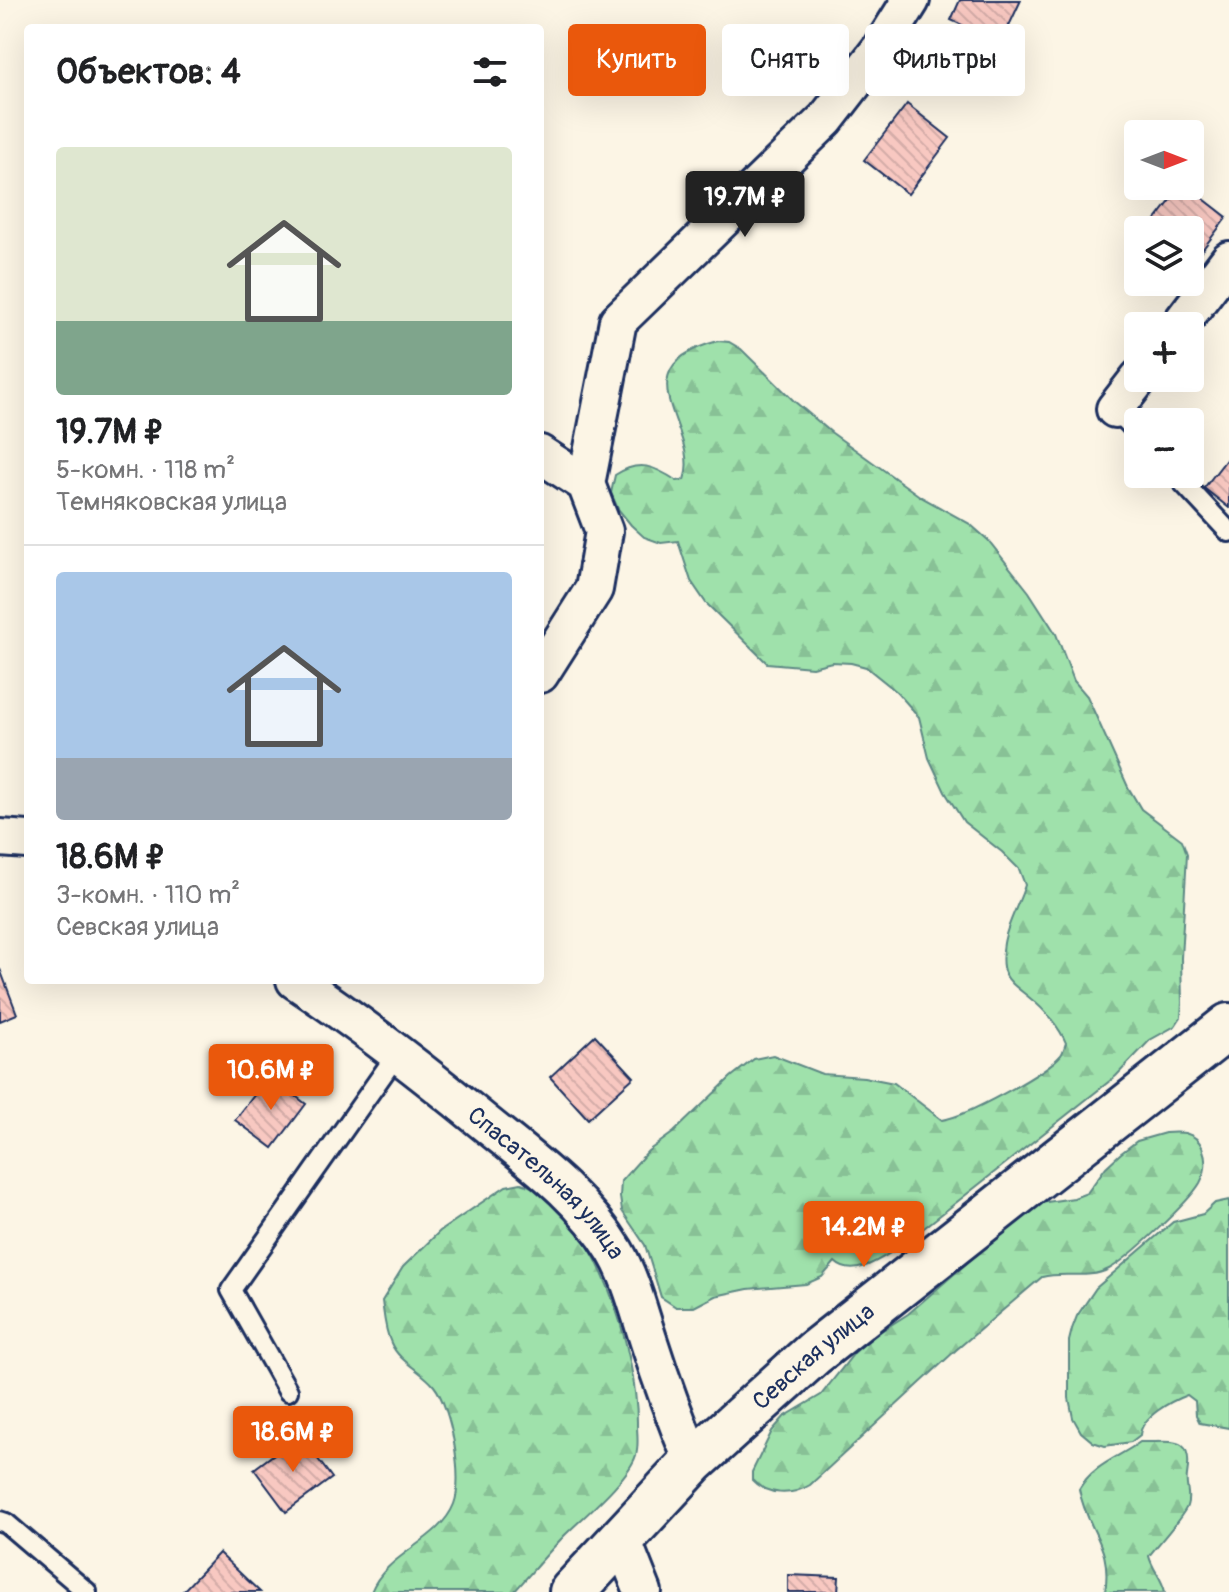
<!DOCTYPE html>
<html lang="ru">
<head>
<meta charset="utf-8">
<style>
	:root { --surface:#fff; --page:#f6f6f6; --text:#202124; --muted:#757577; --line:#e0e0e0; --accent:#ea580c }
	body { margin:0; font-family:Pangolin,sans-serif; background:var(--page); color:var(--text); height:100vh; display:flex; flex-direction:column; font-size:30px; white-space:nowrap }
	* { box-sizing:border-box; margin:0 }
	p { font-size:26px; color:var(--muted) }
	.icon { flex:none; width:44px; height:44px; fill:none; stroke:currentColor; stroke-width:2; stroke-linecap:round; stroke-linejoin:round }
	.map { position:relative; flex:1; overflow:hidden }
	.details { position:absolute; left:24px; top:24px; width:520px; height:960px; display:flex; flex-direction:column; background:var(--surface); border-radius:8px; box-shadow:0 8px 32px #0002 }
	.details>* { flex:none }
	.hud { position:absolute; left:568px; top:24px; width:540px; height:72px; display:flex; gap:16px }
	.needle { width:52px; rotate:90deg }
	.tools { position:absolute; left:1124px; top:120px; display:grid; gap:16px }
	.tools a { display:grid; place-items:center; width:80px; height:80px; border-radius:8px; background:var(--surface); box-shadow:0 8px 32px #0002; font-size:40px }
	.price { position:absolute; translate:-50% -68px; padding:0 18px; border-radius:8px; background:var(--accent); color:#fff; font-size:26px; line-height:52px; filter:drop-shadow(0 2px 4px #0008) }
	.price::after { content:''; position:absolute; left:50%; top:48px; width:24px; height:18px; margin-left:-12px; background:inherit; clip-path:polygon(0 0,100% 0,50% 100%) }
	.price.active { background:#222; color:#fff }
	ul { padding:0; list-style:none }
	li { display:grid; align-content:center; gap:16px; height:424px; padding:0 32px }
	li+li { border-top:2px solid var(--line) }
	li span { display:grid; place-items:center; height:248px; border-radius:8px; color:#555 }
	li>.icon { margin-inline-start:auto }
	span .icon { width:144px; height:144px; fill:#fffc; stroke-width:1 }
	li b { font-size:34px }
	h2 { display:flex; justify-content:space-between; align-items:center; height:96px; padding:0 32px; font-size:34px }
	.tag { padding:0 28px; border-radius:8px; background:var(--surface); box-shadow:0 8px 32px #0002; font-size:28px; line-height:72px }
	.tag.active { background:var(--accent); color:#fff }
	.map>svg:first-child { display:block }
	.forest { fill:url(#forest-firs); stroke:#5d8884; stroke-width:2 }
	.building { fill:url(#building-back-hatch); stroke:#1b2f5e; stroke-width:2 }
	.lines { fill:none; stroke-linecap:round; stroke-linejoin:round }
	.lane-casing { stroke:#1b2f5e; stroke-width:24 }
	.street-casing { stroke:#1b2f5e; stroke-width:42 }
	.secondary-casing { stroke:#1b2f5e; stroke-width:50 }
	.lane { stroke:#fcf5e5; stroke-width:18 }
	.street { stroke:#fcf5e5; stroke-width:36 }
	.secondary { stroke:#fcf5e5; stroke-width:44 }
	.labels { text-anchor:middle; stroke-width:7; stroke-linejoin:round; paint-order:stroke }
	.street-label { font-size:24px; fill:#1b2f5e; stroke:#fcf5e5 }
</style>
</head>
<body>
<div class="map">
<svg width="1229" height="1592" viewBox="0 0 1229 1592">
	<defs>
		<pattern id="forest-firs" width="22" height="20" patternUnits="userSpaceOnUse" patternTransform="scale(2)"><rect width="22" height="20" fill="#9fe1ab"/><path d="M5 1l3.5 6h-7zM16 11l3.5 6h-7z" fill="#88c196"/></pattern>
		<pattern id="building-back-hatch" width="6" height="6" patternUnits="userSpaceOnUse" patternTransform="scale(2)"><rect width="6" height="6" fill="#f8c8c1"/><path d="M-1 5l2 2M0 0l6 6M5-1l2 2" fill="none" stroke="#d4aca8"/></pattern>
	</defs>
	<rect width="100%" height="100%" fill="#fcf5e5"/>
	<filter id="ink" filterUnits="userSpaceOnUse"><feTurbulence type="fractalNoise" baseFrequency=".0125" numOctaves="2"/><feDisplacementMap in="SourceGraphic" scale="16" xChannelSelector="R" yChannelSelector="G"/><feConvolveMatrix kernelMatrix="1 2 1 2 8 2 1 2 1" color-interpolation-filters="sRGB"/></filter>
	<g filter="url(#ink)">
		<!-- forest -->
		<g class="forest">
			<path d="M 718,341 L 729,342 L 741,349 L 794,401 L 832,433 L 921,497 L 970,524 L 988,540 L 1029,592 L 1056,634 L 1074,681 L 1087,696 L 1128,787 L 1141,809 L 1182,840 L 1187,854 L 1181,958 L 1182,1003 L 1181,1017 L 1175,1026 L 1150,1040 L 1116,1076 L 900,1247 C 883,1257 854,1280 835,1262 L 822,1277 L 806,1284 L 748,1289 L 715,1296 L 694,1307 L 676,1307 L 661,1297 L 645,1245 L 622,1211 L 620,1197 L 621,1181 L 648,1151 L 674,1132 L 731,1077 L 754,1059 L 773,1055 L 822,1074 L 864,1077 L 894,1083 L 942,1120 C 965,1117 1046,1073 1061,1055 C 1063,1053 1065,1045 1066,1043 C 1060,1028 1044,1009 1031,999 C 1008,980 998,977 1004,943 C 1007,924 1019,904 1025,885 L 1019,869 L 1002,852 L 964,822 L 945,792 L 929,758 L 919,717 L 897,692 L 866,667 L 851,663 L 832,662 L 812,667 L 767,663 L 706,603 L 691,581 L 678,541 L 661,543 L 644,537 L 631,525 L 618,509 L 611,493 L 615,475 C 639,459 654,466 677,481 L 684,480 C 702,430 616,368 718,341 Z"/>
			<path d="M 1165,1133 C 1181,1132 1195,1131 1202,1147 C 1207,1159 1206,1172 1200,1183 C 1189,1202 1128,1259 1109,1269 C 1088,1280 1065,1271 1042,1277 L 956,1350 L 810,1485 C 792,1496 767,1496 752,1480 L 752,1472 L 772,1431 L 784,1417 L 821,1395 L 855,1352 L 872,1337 L 908,1314 L 1026,1212 L 1040,1203 L 1074,1198 L 1087,1193 L 1106,1167 L 1120,1154 L 1137,1141 Z"/>
			<path d="M 521,1183 C 596,1204 638,1356 637,1425 C 637,1434 639,1446 636,1455 C 629,1479 582,1518 563,1537 C 546,1555 530,1574 514,1592 L 371,1592 C 386,1553 439,1542 454,1504 C 464,1479 451,1407 434,1386 C 422,1371 399,1362 391,1343 C 385,1331 384,1315 382,1301 L 403,1267 L 440,1231 L 506,1186 Z"/>
			<path d="M 1229,1200 L 1229,1428 L 1200,1423 L 1196,1415 L 1195,1401 L 1187,1395 C 1171,1401 1141,1417 1140,1435 L 1131,1442 L 1105,1446 L 1093,1442 L 1081,1432 L 1073,1418 L 1069,1398 L 1069,1341 L 1072,1329 L 1077,1316 L 1096,1288 L 1173,1222 L 1203,1214 L 1215,1203 Z"/>
			<path d="M 1140,1442 C 1172,1443 1194,1434 1187,1475 C 1185,1486 1191,1495 1187,1506 C 1183,1517 1158,1544 1149,1556 C 1152,1569 1162,1578 1165,1592 L 1105,1592 C 1113,1544 1087,1532 1079,1489 C 1094,1464 1118,1458 1140,1442 Z"/>
		</g>
		<!-- building -->
		<g class="building">
			<path d="M 960,0 L 1021,0 L 1001,43 L 951,20 Z"/>
			<path d="M 907,104 L 950,138 L 908,194 L 864,160 Z"/>
			<path d="M 1182,186 L 1187,186 L 1227,217 L 1190,266 L 1190,230 L 1148,230 Z"/>
			<path d="M 1229,456 L 1229,508 L 1204,488 Z"/>
			<path d="M 0,969 L 17,1014 L 0,1021 Z"/>
			<path d="M 595,1035 L 634,1077 L 588,1119 L 550,1077 Z"/>
			<path d="M 269,1076 L 306,1104 L 273,1148 L 235,1120 Z"/>
			<path d="M 300,1435 L 332,1478 L 286,1512 L 254,1469 Z"/>
			<path d="M 219,1553 L 260,1592 L 182,1592 Z"/>
			<path d="M 788,1575 L 839,1577 L 838,1592 L 788,1592 Z"/>
		</g>
		<g class="lines">
			<defs>
				<g id="lane">
					<path d="M 1115,409 L 1138,433"/>
					<path d="M 1175,474 L 1229,532"/>
					<path d="M 288,1391 L 231,1290 L 397,1054"/>
					<path d="M 0,1521 L 6,1523 L 87,1592"/>
				</g>
				<g id="street">
					<path d="M 1179,326 L 1229,260"/>
					<path d="M 1115,409 L 1139,378"/>
					<path d="M 540,454 L 586,484 L 604,531 L 594,589 L 540,674"/>
					<path d="M 586,484 L 618,321 L 826,119 L 881,48 L 911,0"/>
					<path d="M 0,838 L 28,840"/>
					<path id="s1" d="M 295,980 C 361,1024 424,1073 485,1123 C 532,1161 583,1198 615,1251 C 631,1278 639,1312 649,1342 C 662,1383 677,1423 693,1462"/>
					<path d="M 622,1539 L 643,1592"/>
				</g>
				<g id="secondary">
					<path id="s2" d="M 572,1592 L 693,1462 L 814,1353 L 1229,1026"/>
				</g>
			</defs>
			<!-- lane casing -->
			<use href="#lane" class="lane-casing"/>
			<!-- street casing -->
			<use href="#street" class="street-casing"/>
			<!-- secondary casing -->
			<use href="#secondary" class="secondary-casing"/>
			<!-- lane -->
			<use href="#lane" class="lane"/>
			<!-- street -->
			<use href="#street" class="street"/>
			<!-- secondary -->
			<use href="#secondary" class="secondary"/>
		</g>
	</g>
	<g class="labels">
		<!-- street labels -->
		<g class="street-label">
			<text dy="8" stroke="none"><textPath href="#s1" startOffset="324">Спасательная улица</textPath></text>
			<text dy="8" stroke="none"><textPath href="#s2" startOffset="338">Севская улица</textPath></text>
		</g>
	</g>
</svg>
<div class="tools">
<a><svg class="needle" viewBox="-14 -14 28 28"><path d="M0-13l5 13h-10z" fill="#e53935"/><path d="M0 13l5-13h-10z" fill="#757577"/></svg></a>
<a><svg class="icon" aria-label="layers" viewBox="0 0 24 24"><path d="M12 4l9 5-9 5-9-5zM3 14l9 5 9-5"/></svg></a>
<a>+</a>
<a>−</a>
</div>
<b class="price active" style="left:745px;top:239px">19.7M ₽</b>
<b class="price" style="left:271px;top:1112px">10.6M ₽</b>
<b class="price" style="left:864px;top:1269px">14.2M ₽</b>
<b class="price" style="left:293px;top:1474px">18.6M ₽</b>
<div class="hud">
<a class="tag active">Купить</a>
<a class="tag">Снять</a>
<a class="tag">Фильтры</a>
</div>
<section class="details">
<h2>Объектов: 4<svg class="icon" aria-label="filters" viewBox="0 0 24 24"><path d="M4 7h16M4 17h16"/><circle cx="9" cy="7" r="2"/><circle cx="15" cy="17" r="2"/></svg></h2>
<ul>
<li><span style="background:linear-gradient(#dfe7d0 70%,#7fa58c 0)"><svg class="icon" aria-label="home" viewBox="0 0 24 24"><path d="M3 11l9-7 9 7M6 9v11h12V9"/></svg></span><div><b>19.7M ₽</b><p>5-комн. · 118 m²</p><p>Темняковская улица</p></div></li>
<li><span style="background:linear-gradient(#a9c7e8 75%,#9aa5b1 0)"><svg class="icon" aria-label="home" viewBox="0 0 24 24"><path d="M3 11l9-7 9 7M6 9v11h12V9"/></svg></span><div><b>18.6M ₽</b><p>3-комн. · 110 m²</p><p>Севская улица</p></div></li>
</ul>
</section>
</div>
</body>
</html>
